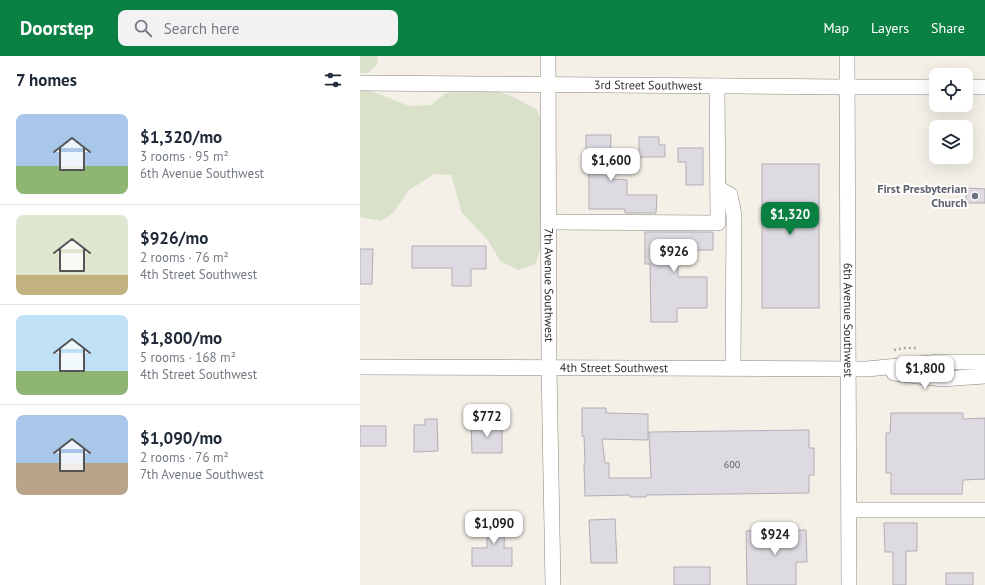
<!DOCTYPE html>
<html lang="en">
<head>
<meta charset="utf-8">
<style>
	:root { --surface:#fff; --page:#f2f2f3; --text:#1f2937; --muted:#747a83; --line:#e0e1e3; --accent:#0b8043 }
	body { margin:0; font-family:"PT Sans",sans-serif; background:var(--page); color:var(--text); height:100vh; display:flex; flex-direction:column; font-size:15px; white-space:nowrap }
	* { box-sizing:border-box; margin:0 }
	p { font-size:13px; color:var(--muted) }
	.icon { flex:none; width:22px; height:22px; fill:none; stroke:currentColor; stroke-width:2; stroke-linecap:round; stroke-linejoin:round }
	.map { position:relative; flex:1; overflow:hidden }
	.sheet { display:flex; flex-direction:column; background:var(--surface); width:360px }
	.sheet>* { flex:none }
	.buttons { position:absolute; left:569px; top:12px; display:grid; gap:8px }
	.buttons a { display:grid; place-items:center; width:44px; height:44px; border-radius:8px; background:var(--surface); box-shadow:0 4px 16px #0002; font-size:20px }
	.price { position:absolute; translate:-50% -34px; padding:0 9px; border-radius:8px; background:#fff; color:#222; font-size:13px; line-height:26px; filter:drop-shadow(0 1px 2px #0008) }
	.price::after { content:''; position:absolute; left:50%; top:24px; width:12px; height:9px; margin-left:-6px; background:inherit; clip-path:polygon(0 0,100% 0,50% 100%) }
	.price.active { background:var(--accent); color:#fff }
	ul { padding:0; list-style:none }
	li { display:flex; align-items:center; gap:12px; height:100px; padding:0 16px }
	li+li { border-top:1px solid var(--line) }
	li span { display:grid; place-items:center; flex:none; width:112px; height:80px; border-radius:8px; color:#555 }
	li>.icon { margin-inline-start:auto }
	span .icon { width:48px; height:48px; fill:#fffc; stroke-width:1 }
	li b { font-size:17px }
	h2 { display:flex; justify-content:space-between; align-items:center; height:48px; padding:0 16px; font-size:17px }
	header { display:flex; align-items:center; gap:24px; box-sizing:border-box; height:56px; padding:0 20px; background:var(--accent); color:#fff }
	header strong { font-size:19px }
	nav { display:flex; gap:22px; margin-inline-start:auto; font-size:14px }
	.search { width:280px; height:36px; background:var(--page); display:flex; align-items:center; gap:10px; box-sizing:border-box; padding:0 14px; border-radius:8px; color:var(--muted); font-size:15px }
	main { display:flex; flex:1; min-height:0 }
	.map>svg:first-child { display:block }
	.green { fill:#dae1ca }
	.building { fill:#dedae2; stroke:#b1adb5 }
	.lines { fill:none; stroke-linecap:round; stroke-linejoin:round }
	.minor-casing { stroke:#88857d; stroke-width:16 }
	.path { stroke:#a8a59f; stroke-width:2.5; stroke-dasharray:2 3; stroke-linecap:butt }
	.minor { stroke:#fff; stroke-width:15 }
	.worship-dot { fill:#6b7280; stroke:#fffefc; stroke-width:1.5 }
	.labels { text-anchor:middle; stroke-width:4; stroke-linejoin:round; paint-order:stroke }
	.number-label { font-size:10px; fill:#5d5a5a }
	.street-label { font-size:12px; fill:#32302d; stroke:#fffefc }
	.worship-label { font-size:12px; font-weight:bold; fill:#5b616d; stroke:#fffefc; text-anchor:end }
</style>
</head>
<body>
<header>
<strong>Doorstep</strong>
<div class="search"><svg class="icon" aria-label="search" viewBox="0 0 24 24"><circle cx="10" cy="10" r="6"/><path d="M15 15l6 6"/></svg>Search here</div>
<nav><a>Map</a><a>Layers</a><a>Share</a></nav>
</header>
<main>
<section class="sheet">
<h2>7 homes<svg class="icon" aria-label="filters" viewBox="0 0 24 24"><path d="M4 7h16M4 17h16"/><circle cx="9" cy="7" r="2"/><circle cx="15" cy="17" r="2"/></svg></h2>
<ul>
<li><span style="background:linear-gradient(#a9c7e8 65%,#8fb573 0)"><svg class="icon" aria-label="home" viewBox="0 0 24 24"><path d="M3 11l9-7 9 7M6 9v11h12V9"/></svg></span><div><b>$1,320/mo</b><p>3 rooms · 95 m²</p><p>6th Avenue Southwest</p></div></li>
<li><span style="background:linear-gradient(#dfe7d0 75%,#c2b280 0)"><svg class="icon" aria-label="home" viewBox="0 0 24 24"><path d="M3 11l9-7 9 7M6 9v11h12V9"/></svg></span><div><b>$926/mo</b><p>2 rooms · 76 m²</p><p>4th Street Southwest</p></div></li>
<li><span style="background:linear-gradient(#bfe0f5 70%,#8fb573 0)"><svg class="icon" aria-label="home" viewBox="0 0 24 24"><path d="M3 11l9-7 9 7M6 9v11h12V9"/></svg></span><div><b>$1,800/mo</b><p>5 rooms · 168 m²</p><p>4th Street Southwest</p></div></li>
<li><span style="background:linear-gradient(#a9c7e8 60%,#b9a48a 0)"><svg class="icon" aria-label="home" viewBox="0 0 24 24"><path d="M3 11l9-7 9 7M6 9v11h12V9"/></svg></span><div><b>$1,090/mo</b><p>2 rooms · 76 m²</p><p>7th Avenue Southwest</p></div></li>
</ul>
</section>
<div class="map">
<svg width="625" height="529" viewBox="0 0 625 529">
	<rect width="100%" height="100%" fill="#f4f0e8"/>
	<!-- green -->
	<g class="green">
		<path d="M 0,0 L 18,0 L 17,9 L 8,17 L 0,17 Z"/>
		<path d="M 4,32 L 49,50 L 71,49 L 86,37 L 131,33 L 156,42 L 177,54 L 184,73 L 183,182 L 176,208 L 159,214 L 141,206 L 127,183 L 102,157 L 91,119 L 74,118 L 48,135 L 33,157 L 21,165 L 0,161 L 0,33 Z"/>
	</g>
	<!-- building -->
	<g class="building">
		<path d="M 226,79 L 251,79 L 250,123 L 267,124 L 267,139 L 297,139 L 296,157 L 265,157 L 265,153 L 229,153 L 229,109 L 226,109 Z"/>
		<path d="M 279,81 L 299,81 L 299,89 L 305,89 L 305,101 L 279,101 Z"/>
		<path d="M 318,92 L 343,92 L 343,129 L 326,129 L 326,106 L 318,106 Z"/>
		<rect x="402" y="108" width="57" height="144"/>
		<path d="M 606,132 L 625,133 L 625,147 L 606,147 Z"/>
		<path d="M 285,176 L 353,176 L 353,194 L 318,194 L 318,221 L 347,221 L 347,252 L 317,252 L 317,266 L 291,266 L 290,208 L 285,208 Z"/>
		<path d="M 52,190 L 126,190 L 126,213 L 111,213 L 111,230 L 92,230 L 92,212 L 52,212 Z"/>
		<path d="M 0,193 L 13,193 L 12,228 L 0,228 Z"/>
		<path d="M 222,352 L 246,352 L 246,357 L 288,358 L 288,384 L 242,383 L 245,407 L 249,407 L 249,422 L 291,422 L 289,376 L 449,374 L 449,392 L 454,392 L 454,419 L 449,419 L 449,437 L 286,439 L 286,441 L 270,441 L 270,439 L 225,440 L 224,408 L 225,408 L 224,380 L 222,380 Z"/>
		<path d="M 531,357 L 603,357 L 603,363 L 625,362 L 625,423 L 603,424 L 602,438 L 531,438 L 531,417 L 526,417 L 526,377 L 530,377 Z"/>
		<path d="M 65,363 L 77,363 L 78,395 L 54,396 L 54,369 L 65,369 Z"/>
		<path d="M 111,368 L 142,368 L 142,397 L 112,397 Z"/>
		<rect x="0" y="370" width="26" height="20"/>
		<path d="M 127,456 L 145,457 L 144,492 L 152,492 L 152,510 L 112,510 L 112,492 L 127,492 Z"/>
		<path d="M 255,463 L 257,507 L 231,507 L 229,464 Z"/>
		<path d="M 524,467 L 557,467 L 557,495 L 546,495 L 546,529 L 533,529 L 533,496 L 525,496 Z"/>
		<path d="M 446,474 L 447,506 L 436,506 L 436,529 L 387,529 L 386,475 Z"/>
		<rect x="314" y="511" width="36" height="18"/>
		<rect x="586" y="517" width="27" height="12"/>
	</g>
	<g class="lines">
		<defs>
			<g id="minor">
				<path id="s1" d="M 188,0 L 189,311 L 193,529"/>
				<path id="s2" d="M 487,0 L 489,529"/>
				<path id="s3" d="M 0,27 L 486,31 L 576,31"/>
				<path d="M 606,31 L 625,31"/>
				<path d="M 358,132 L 370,139 L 374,159 L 373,312"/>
				<path d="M 189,166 L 358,167 L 357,30"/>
				<path id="s4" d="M 0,311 L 507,313 L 580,306 L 625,306"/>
				<path d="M 534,317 L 582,323 L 625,320"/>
				<path d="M 489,454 L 625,454"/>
			</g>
		</defs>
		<!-- minor casing -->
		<use href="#minor" class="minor-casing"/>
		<!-- path -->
		<path class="path" d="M 534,294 L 544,292 L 557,292"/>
		<!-- minor -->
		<use href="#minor" class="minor"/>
	</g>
	<!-- markers -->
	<circle class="worship-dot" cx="615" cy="140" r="4"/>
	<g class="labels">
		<!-- number labels -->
		<g class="number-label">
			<text x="372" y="412">600</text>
		</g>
		<!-- street labels -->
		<g class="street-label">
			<text dy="4" stroke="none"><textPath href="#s3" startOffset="288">3rd Street Southwest</textPath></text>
			<text dy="4" stroke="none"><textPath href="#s1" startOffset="229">7th Avenue Southwest</textPath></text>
			<text dy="4" stroke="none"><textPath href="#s2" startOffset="264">6th Avenue Southwest</textPath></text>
			<text dy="4" stroke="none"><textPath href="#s4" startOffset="254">4th Street Southwest</textPath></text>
		</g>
		<!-- worship labels -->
		<g class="worship-label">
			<text x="607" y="137">First Presbyterian<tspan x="607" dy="14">Church</tspan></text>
		</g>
	</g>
</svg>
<div class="buttons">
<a><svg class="icon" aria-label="locate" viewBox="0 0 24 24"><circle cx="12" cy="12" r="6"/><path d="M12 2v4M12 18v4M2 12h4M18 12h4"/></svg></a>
<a><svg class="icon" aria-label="layers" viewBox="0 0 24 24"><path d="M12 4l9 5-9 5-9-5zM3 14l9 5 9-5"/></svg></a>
</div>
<b class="price" style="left:251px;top:126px">$1,600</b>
<b class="price active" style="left:430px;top:180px">$1,320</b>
<b class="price" style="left:314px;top:217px">$926</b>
<b class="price" style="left:565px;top:334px">$1,800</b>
<b class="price" style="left:127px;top:382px">$772</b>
<b class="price" style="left:134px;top:489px">$1,090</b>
<b class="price" style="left:415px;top:500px">$924</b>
</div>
</main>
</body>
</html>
